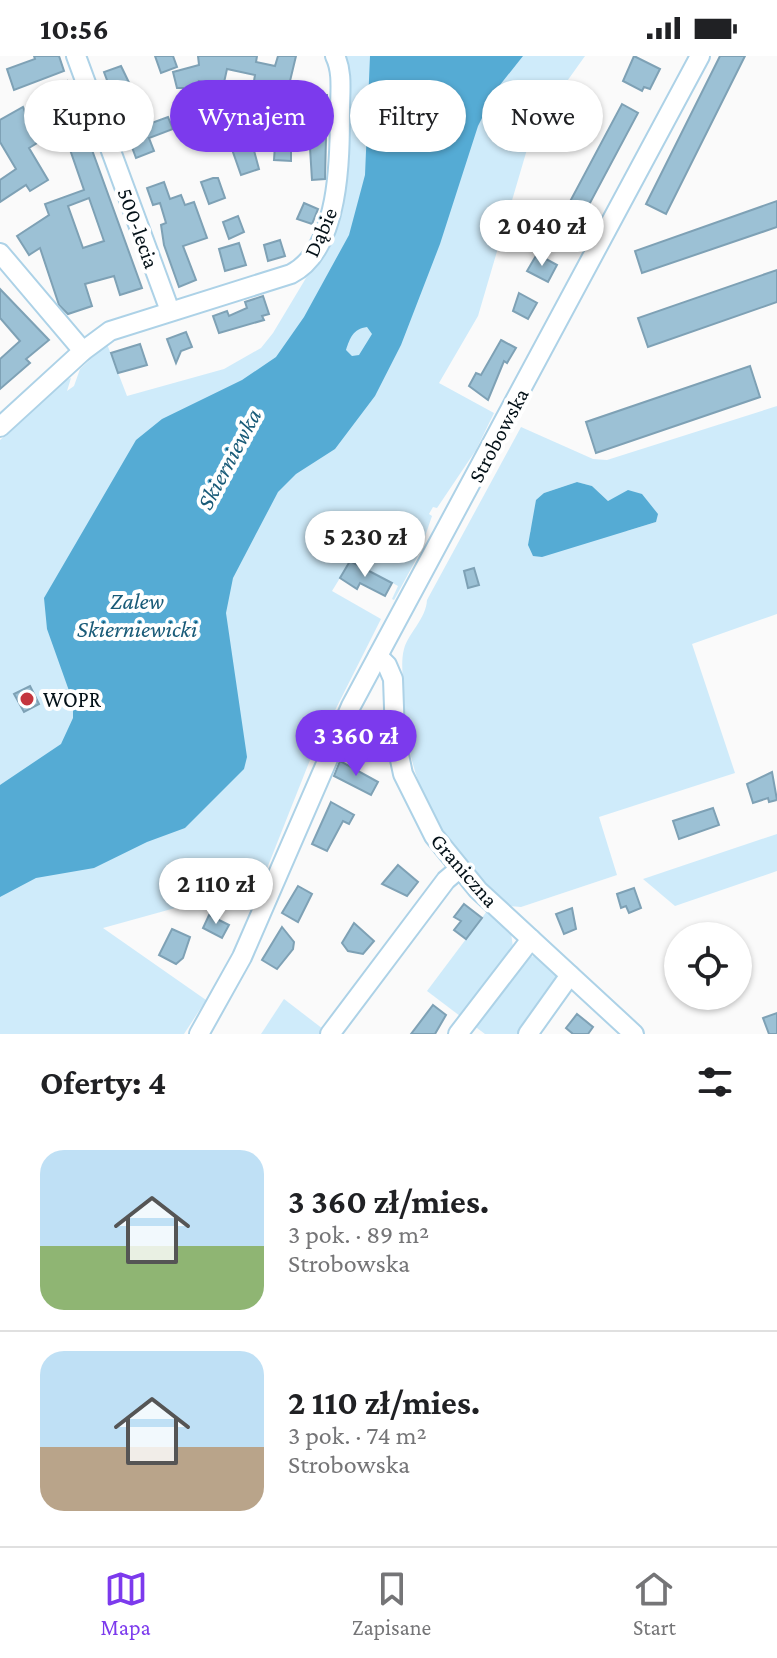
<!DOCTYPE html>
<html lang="pl">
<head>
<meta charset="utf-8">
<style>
	:root { --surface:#fff; --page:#f2f2f2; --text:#202124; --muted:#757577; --line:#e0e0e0; --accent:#7c3aed }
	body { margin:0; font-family:"Crimson Pro",serif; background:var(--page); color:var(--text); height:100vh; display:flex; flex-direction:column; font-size:30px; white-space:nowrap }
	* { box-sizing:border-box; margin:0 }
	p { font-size:26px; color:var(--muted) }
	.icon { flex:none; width:44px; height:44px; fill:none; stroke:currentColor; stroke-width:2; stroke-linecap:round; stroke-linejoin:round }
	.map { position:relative; height:978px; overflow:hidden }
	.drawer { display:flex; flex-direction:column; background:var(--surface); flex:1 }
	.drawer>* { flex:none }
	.banner { position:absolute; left:24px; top:24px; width:730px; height:72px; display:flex; gap:16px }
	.controls { position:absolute; left:664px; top:866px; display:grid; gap:16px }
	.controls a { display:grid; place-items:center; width:88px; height:88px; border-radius:50%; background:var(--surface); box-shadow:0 2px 6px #0004; font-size:40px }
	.price { position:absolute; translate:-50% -68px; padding:0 18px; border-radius:28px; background:#fff; color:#222; font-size:26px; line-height:52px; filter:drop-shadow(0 2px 4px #0008) }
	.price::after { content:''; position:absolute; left:50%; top:48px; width:24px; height:18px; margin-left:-12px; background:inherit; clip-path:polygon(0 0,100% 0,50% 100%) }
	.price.selected { background:var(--accent); color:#fff }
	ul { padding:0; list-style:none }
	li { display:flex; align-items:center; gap:24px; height:200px; padding:0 40px }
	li+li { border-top:2px solid var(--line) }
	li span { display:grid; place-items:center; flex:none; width:224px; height:160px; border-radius:24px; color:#555 }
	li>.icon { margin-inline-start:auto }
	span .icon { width:96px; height:96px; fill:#fffc; stroke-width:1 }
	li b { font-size:34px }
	h2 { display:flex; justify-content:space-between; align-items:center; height:96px; padding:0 40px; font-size:34px }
	.chip { padding:0 28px; border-radius:36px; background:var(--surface); box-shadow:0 2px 6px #0004; font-size:28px; line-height:72px }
	.chip.selected { background:var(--accent); color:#fff }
	.status { display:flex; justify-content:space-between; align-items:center; height:56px; padding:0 40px; background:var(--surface); direction:ltr }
	.status svg { height:22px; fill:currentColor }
	.tabs { display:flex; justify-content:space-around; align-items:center; height:112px; border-top:2px solid var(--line); background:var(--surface); font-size:22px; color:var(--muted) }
	.tabs a { display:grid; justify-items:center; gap:4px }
	.tabs .selected { color:var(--accent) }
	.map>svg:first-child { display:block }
	.green { fill:#cfebfa; fill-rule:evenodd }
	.water { fill:#55abd4; fill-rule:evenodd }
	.building { fill:#9cc1d5; stroke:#7ea1b5; stroke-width:2; fill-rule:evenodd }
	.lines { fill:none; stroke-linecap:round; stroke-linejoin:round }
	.minor-casing { stroke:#add2e7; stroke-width:22 }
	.minor { stroke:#fff; stroke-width:18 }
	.poi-dot { fill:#c4353e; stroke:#fff; stroke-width:3 }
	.labels { text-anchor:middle; stroke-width:8; stroke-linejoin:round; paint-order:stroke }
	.street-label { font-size:22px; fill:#041118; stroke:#fff }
	.poi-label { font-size:22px; fill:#041118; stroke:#fff; text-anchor:start }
	.water-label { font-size:24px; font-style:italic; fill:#195b78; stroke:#fff }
</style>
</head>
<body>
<div class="status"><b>10:56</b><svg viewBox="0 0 49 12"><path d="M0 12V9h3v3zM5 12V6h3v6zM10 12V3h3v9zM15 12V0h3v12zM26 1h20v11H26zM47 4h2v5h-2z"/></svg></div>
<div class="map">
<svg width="777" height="978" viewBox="0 0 777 978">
	<rect width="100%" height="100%" fill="#fafafa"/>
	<!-- green -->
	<g class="green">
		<path d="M 347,0 L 585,0 L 533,73 L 478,260 L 439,327 L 494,357 L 476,394 L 437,452 L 433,451 L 429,458 L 432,460 L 419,498 L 394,544 L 392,543 L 398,530 L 351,504 L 332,535 L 381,563 L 310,704 L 266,815 L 261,813 L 245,827 L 241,825 L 222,839 L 103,872 L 206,944 L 184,978 L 0,978 L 0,384 L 66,324 L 71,322 L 67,335 L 74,330 L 80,313 L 107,288 L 127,340 L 224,313 L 261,292 L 273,277 L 318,202 Z"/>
		<path d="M 777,350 L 777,558 L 692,588 L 735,717 L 599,761 L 617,819 L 521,851 L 509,850 C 445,789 406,735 404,643 C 404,628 400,608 404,593 C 409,576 426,563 427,544 L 521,371 L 593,403 L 607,404 ZM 577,426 L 592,430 L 608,445 L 617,441 L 656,466 L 627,475 L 530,476 L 544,437 Z"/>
		<path d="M 777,778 L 777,815 L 675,850 L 643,823 Z"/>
		<path d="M 487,855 L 511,877 L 513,891 L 460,960 L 427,935 Z"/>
		<path d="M 536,900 L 560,922 L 520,978 L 485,978 L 473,969 L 524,901 Z"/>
		<path d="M 284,943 L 323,973 L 319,978 L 261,978 Z"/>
	</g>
	<!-- water -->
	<g class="water">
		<path d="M 370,0 L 523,0 L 496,34 L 478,70 L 440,188 L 401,289 L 375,340 L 335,393 L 296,418 L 278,436 L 233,522 L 226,557 L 247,701 L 244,713 L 185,772 L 147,786 L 94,812 L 36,822 L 0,841 L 0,729 L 61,688 L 73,662 L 73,646 L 47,573 L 44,542 L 136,384 L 162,363 L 242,324 L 276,301 L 304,261 L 349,179 L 365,119 ZM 367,271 L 372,278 L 359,299 L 352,300 L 346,294 C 350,282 353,273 367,271 Z"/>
		<path d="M 577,426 L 592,430 L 608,445 L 628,434 L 642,438 L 658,458 L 656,466 L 542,501 L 533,500 L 528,489 L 536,444 L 544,437 Z"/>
	</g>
	<!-- building -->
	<g class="building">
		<path d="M 34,0 L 59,0 L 64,15 L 14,34 L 7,13 L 35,3 Z"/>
		<path d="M 155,0 L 173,0 L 177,11 L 161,17 Z"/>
		<path d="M 198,0 L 257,0 L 256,6 L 275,10 L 278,0 L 296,0 L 290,25 L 301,39 L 327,39 L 325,123 L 312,124 L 310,92 L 291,92 L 291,105 L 274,104 L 276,75 L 272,77 L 267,62 L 286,57 L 278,42 L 252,37 L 255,19 L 227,13 L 223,31 L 199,25 L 201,34 L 185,38 L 183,32 L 177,32 L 173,16 L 199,9 ZM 291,49 L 312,49 L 313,71 L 289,71 Z"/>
		<path d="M 634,0 L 660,13 L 650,33 L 644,31 L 642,35 L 623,25 Z"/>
		<path d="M 720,0 L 745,0 L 666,158 L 646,148 Z"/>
		<path d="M 121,10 L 149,68 L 168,61 L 173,73 L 149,82 L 154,95 L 136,102 L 104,16 Z"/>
		<path d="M 67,25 L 142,232 L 120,239 L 114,220 L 85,228 L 92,250 L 68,258 L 59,249 L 40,192 L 29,199 L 17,180 L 49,159 L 45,148 L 84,134 L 50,36 ZM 89,142 L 104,185 L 83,192 L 68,150 Z"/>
		<path d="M 622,48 L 638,57 L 566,192 L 550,183 Z"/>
		<path d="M 23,51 L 37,87 L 29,92 L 48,124 L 30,135 L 26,129 L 0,146 L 0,124 L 16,113 L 0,86 L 0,64 Z"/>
		<path d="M 231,53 L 233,58 L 243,54 L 259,113 L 241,119 L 221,62 L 221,57 Z"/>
		<path d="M 198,56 L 203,72 L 189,77 L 185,60 Z"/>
		<path d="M 213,122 L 218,122 L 225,142 L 209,148 L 201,126 Z"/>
		<path d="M 164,126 L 170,143 L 181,139 L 185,149 L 194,146 L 207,182 L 183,190 L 196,224 L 179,231 L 164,189 L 161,169 L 166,167 L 160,147 L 153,149 L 147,132 Z"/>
		<path d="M 777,145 L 777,171 L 642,217 L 635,195 Z"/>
		<path d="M 304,147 L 318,153 L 312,168 L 297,163 Z"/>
		<path d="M 238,160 L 244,176 L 229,183 L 223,166 Z"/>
		<path d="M 280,184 L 285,200 L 268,205 L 264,189 Z"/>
		<path d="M 239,187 L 246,209 L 225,215 L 219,193 Z"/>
		<path d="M 537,198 L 557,209 L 548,226 L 527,215 Z"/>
		<path d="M 777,214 L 777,246 L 648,291 L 638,262 Z"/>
		<path d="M 0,233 L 49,284 L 26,303 L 30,307 L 0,333 L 0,303 L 20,285 L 0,262 Z"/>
		<path d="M 519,237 L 537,247 L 528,263 L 513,255 Z"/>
		<path d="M 263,240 L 269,258 L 262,260 L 264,264 L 219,277 L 213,260 L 227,255 L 229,260 L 247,252 L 245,246 Z"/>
		<path d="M 186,276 L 192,291 L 181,295 L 176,307 L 167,283 Z"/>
		<path d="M 501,284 L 516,292 L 507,307 L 504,305 L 488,344 L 469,330 L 476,317 L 481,319 Z"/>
		<path d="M 140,288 L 147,309 L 118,317 L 111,297 Z"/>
		<path d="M 750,310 L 760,341 L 596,397 L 586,366 Z"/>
		<path d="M 350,505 L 392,527 L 385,540 L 360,527 L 357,533 L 340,522 Z"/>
		<path d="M 474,512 L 479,529 L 468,532 L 464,515 Z"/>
		<path d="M 30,630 L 39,648 L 24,656 L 14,638 Z"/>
		<path d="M 340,705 L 378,726 L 371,739 L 334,720 Z"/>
		<path d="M 772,716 L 777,744 L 769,746 L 768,742 L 753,747 L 747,728 Z"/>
		<path d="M 331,746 L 354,759 L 349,768 L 343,765 L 327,795 L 312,788 Z"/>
		<path d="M 713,752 L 719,769 L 679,783 L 673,765 Z"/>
		<path d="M 398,809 L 418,826 L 407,840 L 382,828 Z"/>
		<path d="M 298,830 L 312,838 L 298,866 L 282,857 Z"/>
		<path d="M 634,832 L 641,852 L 629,857 L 626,850 L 621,852 L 617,838 Z"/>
		<path d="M 464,848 L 482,862 L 466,883 L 454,874 L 461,865 L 454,861 Z"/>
		<path d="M 572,852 L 576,873 L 564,878 L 556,858 Z"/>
		<path d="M 209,859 L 229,869 L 222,882 L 203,872 Z"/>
		<path d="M 354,867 L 374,885 L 363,898 L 348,895 L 342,887 Z"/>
		<path d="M 282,871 L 294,886 L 293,893 L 277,913 L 262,904 Z"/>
		<path d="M 172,873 L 190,881 L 183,902 L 176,908 L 159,899 Z"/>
		<path d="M 433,949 L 446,959 L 435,978 L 411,978 Z"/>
		<path d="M 777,957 L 777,978 L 769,978 L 763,962 Z"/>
		<path d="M 577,958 L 593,971 L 588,978 L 573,978 L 566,972 Z"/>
	</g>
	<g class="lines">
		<defs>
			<g id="minor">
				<path d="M 76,0 L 170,255"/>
				<path d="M 0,197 L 83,295"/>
				<path d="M 0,371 L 83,295 L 110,275 L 291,218 C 340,193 340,102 340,54 C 340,36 343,16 335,0"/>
				<path d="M 378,600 L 387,609 L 393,623 L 395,680 L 403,718 L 434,780 L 478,834 L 634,978"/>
				<path d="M 199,978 L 242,901 L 351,650 L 700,0"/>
				<path d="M 330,978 L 446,824 L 459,813"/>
				<path d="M 458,978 L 531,883"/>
				<path d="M 528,978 L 570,919"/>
			</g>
		</defs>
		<!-- minor casing -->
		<use href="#minor" class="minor-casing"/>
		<!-- minor -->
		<use href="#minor" class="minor"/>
	</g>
	<!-- markers -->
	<circle class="poi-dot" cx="27" cy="643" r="8"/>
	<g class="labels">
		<!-- street labels -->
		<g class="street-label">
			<text transform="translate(139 172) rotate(70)" y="8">500-lecia</text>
			<text transform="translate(320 176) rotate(-66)" y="8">Dąbie</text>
			<text transform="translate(498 379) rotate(-62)" y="8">Strobowska</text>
			<text transform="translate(465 814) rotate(49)" y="8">Graniczna</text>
		</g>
		<!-- poi labels -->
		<g class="poi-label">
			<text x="43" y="651">WOPR</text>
		</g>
		<!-- water labels -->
		<g class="water-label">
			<text transform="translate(229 403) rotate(-62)" y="8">Skierniewka</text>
			<text x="137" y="553">Zalew<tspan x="137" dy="28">Skierniewicki</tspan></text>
		</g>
	</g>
</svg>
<div class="controls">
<a><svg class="icon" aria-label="locate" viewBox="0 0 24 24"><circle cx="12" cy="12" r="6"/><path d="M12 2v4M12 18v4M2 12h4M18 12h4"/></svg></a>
</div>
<b class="price" style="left:542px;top:212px">2 040 zł</b>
<b class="price" style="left:365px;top:523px">5 230 zł</b>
<b class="price selected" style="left:356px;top:722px">3 360 zł</b>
<b class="price" style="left:216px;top:870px">2 110 zł</b>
<div class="banner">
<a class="chip">Kupno</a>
<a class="chip selected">Wynajem</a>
<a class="chip">Filtry</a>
<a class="chip">Nowe</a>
</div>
</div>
<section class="drawer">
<h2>Oferty: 4<svg class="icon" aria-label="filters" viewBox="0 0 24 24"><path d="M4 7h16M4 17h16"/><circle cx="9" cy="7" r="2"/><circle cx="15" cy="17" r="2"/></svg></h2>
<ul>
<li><span style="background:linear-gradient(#bfe0f5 60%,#8fb573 0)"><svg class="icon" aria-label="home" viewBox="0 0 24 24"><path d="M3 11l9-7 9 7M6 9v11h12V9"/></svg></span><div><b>3 360 zł/mies.</b><p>3 pok. · 89 m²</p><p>Strobowska</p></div></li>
<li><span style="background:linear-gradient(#bfe0f5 60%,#b9a48a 0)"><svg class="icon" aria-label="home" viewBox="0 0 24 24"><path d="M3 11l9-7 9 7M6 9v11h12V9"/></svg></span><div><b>2 110 zł/mies.</b><p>3 pok. · 74 m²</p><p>Strobowska</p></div></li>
</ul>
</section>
<nav class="tabs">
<a class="selected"><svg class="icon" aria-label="map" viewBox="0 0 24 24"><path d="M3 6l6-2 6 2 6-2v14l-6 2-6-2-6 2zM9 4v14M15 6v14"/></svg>Mapa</a>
<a><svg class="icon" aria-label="saved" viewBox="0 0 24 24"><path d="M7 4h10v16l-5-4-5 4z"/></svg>Zapisane</a>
<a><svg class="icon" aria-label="home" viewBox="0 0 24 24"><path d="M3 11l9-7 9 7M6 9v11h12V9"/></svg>Start</a>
</nav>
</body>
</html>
